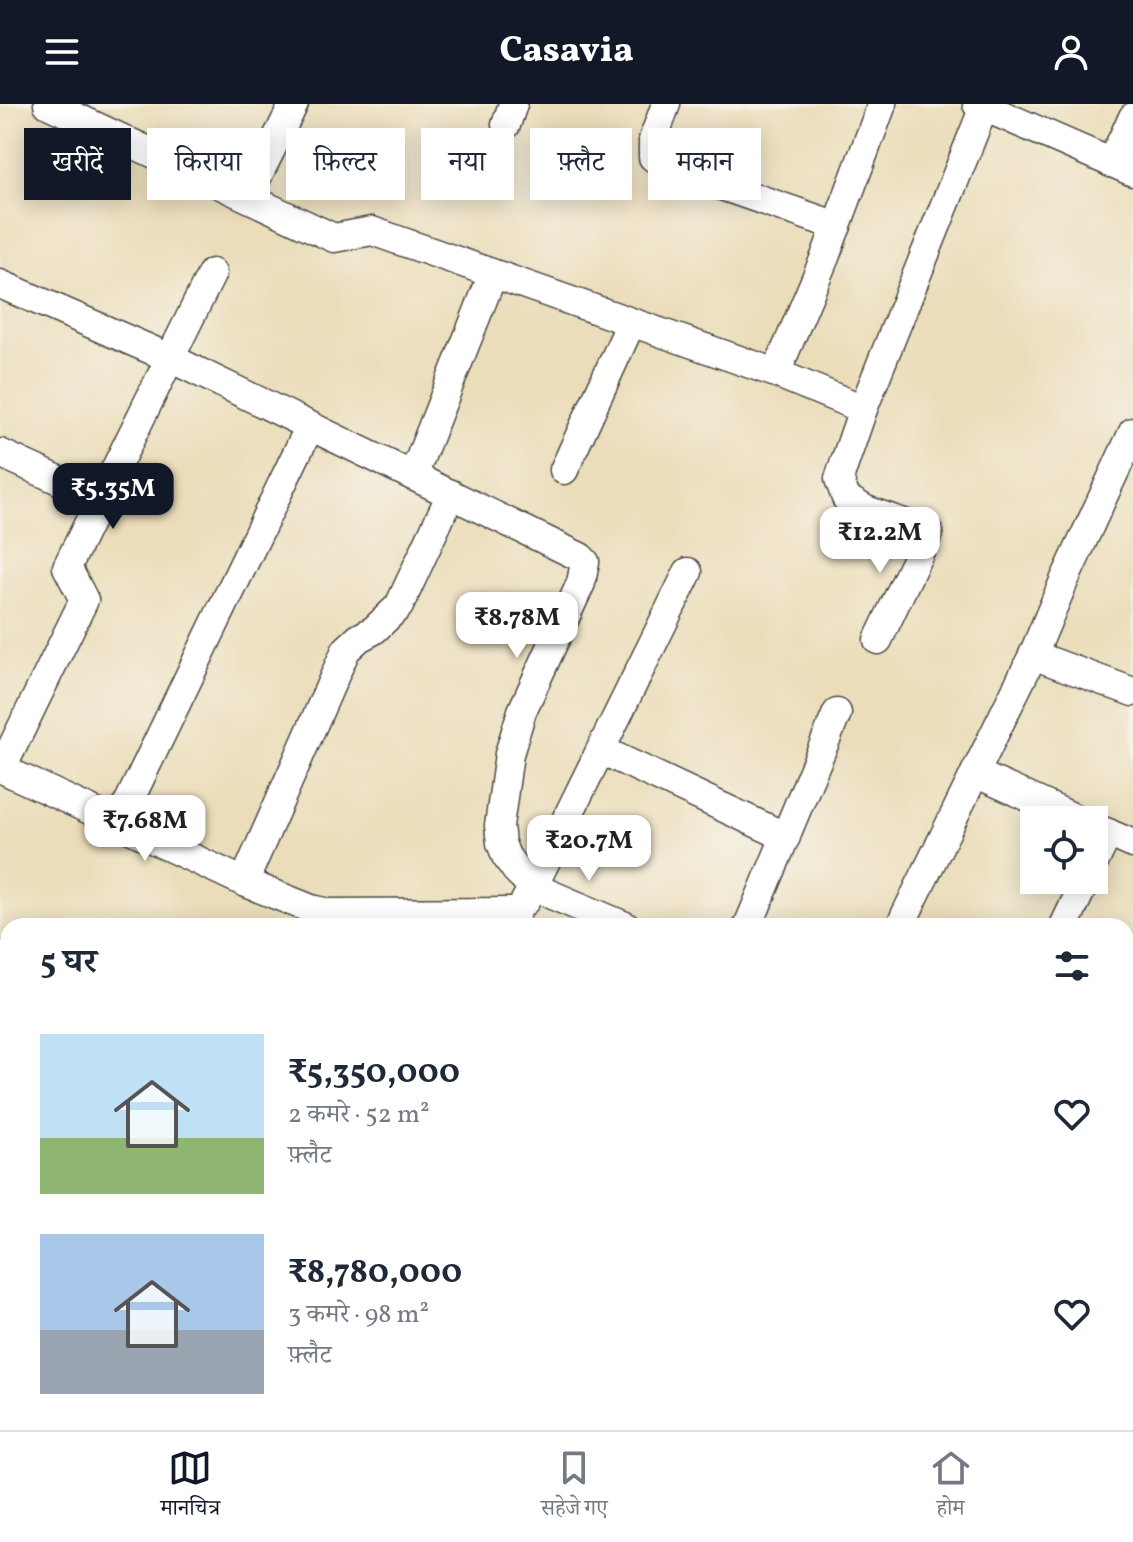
<!DOCTYPE html>
<html lang="hi">
<head>
<meta charset="utf-8">
<style>
	:root { --surface:#fff; --page:#f6f6f7; --text:#1f2937; --muted:#747a83; --line:#e0e1e3; --accent:#111827 }
	body { margin:0; font-family:Vollkorn,"Noto Serif Devanagari",serif; background:var(--page); color:var(--text); height:100vh; display:flex; flex-direction:column; font-size:30px; white-space:nowrap }
	* { box-sizing:border-box; margin:0 }
	p { font-size:26px; color:var(--muted) }
	.icon { flex:none; width:44px; height:44px; fill:none; stroke:currentColor; stroke-width:2; stroke-linecap:round; stroke-linejoin:round }
	.map { position:relative; flex:1; overflow:hidden }
	.details { position:absolute; left:0px; top:814px; width:1134px; height:512px; display:flex; flex-direction:column; background:var(--surface); border-radius:24px 24px 0 0; box-shadow:0 4px 20px #0003 }
	.details>* { flex:none }
	.top-card { position:absolute; left:24px; top:24px; width:1086px; height:72px; display:flex; gap:16px }
	.controls { position:absolute; left:1020px; top:702px; display:grid; gap:16px }
	.controls a { display:grid; place-items:center; width:88px; height:88px; border-radius:0px; background:var(--surface); box-shadow:0 4px 20px #0003; font-size:40px }
	.price { position:absolute; translate:-50% -68px; padding:0 18px; border-radius:16px; background:#fff; color:#222; font-size:26px; line-height:52px; filter:drop-shadow(0 2px 4px #0008) }
	.price::after { content:''; position:absolute; left:50%; top:48px; width:24px; height:18px; margin-left:-12px; background:inherit; clip-path:polygon(0 0,100% 0,50% 100%) }
	.price.current { background:var(--accent); color:#fff }
	ul { padding:0; list-style:none }
	li { display:flex; align-items:center; gap:24px; height:200px; padding:0 40px }
	li span { display:grid; place-items:center; flex:none; width:224px; height:160px; border-radius:0px; color:#555 }
	li>.icon { margin-inline-start:auto }
	span .icon { width:96px; height:96px; fill:#fffc; stroke-width:1 }
	li b { font-size:34px }
	h2 { display:flex; justify-content:space-between; align-items:center; height:96px; padding:0 40px; font-size:34px }
	.pill { padding:0 28px; border-radius:0px; background:var(--surface); box-shadow:0 4px 20px #0003; font-size:28px; line-height:72px }
	.pill.current { background:var(--accent); color:#fff }
	header { display:flex; justify-content:space-between; align-items:center; height:104px; padding:0 40px; background:var(--accent); color:#fff; font-size:36px; font-weight:800 }
	.menu { display:flex; justify-content:space-around; align-items:center; height:112px; border-top:2px solid var(--line); background:var(--surface); font-size:22px; color:var(--muted) }
	.menu a { display:grid; justify-items:center; gap:4px }
	.menu .current { color:var(--accent) }
	.map>svg:first-child { display:block }
	.lines { fill:none; stroke-linecap:round; stroke-linejoin:round }
	.minor-tunnel { stroke:#c5b99d; stroke-width:28; stroke-dasharray:28 14; stroke-linecap:butt }
	.minor-casing { stroke:#484640; stroke-width:31 }
	.minor { stroke:#fff; stroke-width:28 }
	.rail-casing { stroke:#2b2b2b; stroke-width:9 }
	.rail { stroke:#f7f3e8; stroke-width:6; stroke-dasharray:18; stroke-linecap:butt }
</style>
</head>
<body>
<header><svg class="icon" aria-label="menu" viewBox="0 0 24 24"><path d="M4 6h16M4 12h16M4 18h16"/></svg>Casavia<svg class="icon" aria-label="person" viewBox="0 0 24 24"><circle cx="12" cy="8" r="4"/><path d="M4 21q1-7 8-7t8 7"/></svg></header>
<div class="map">
<svg width="1133" height="1326" viewBox="0 0 1133 1326">
	<rect width="100%" height="100%" fill="#f7f3e8"/>
	<filter id="ink" filterUnits="userSpaceOnUse"><feTurbulence type="fractalNoise" baseFrequency=".0125" numOctaves="2"/><feDisplacementMap in="SourceGraphic" scale="16" xChannelSelector="R" yChannelSelector="G"/><feConvolveMatrix kernelMatrix="1 2 1 2 8 2 1 2 1" color-interpolation-filters="sRGB"/></filter>
	<filter id="wash" filterUnits="userSpaceOnUse"><feTurbulence type="fractalNoise" baseFrequency=".006" numOctaves="4" result="noise"/><feDisplacementMap in="SourceGraphic" scale="32" xChannelSelector="R" yChannelSelector="G"/><feGaussianBlur stdDeviation="1.8" result="paint"/><feColorMatrix in="noise" values="0 0 0 0 0 0 0 0 0 0 0 0 0 0 0 0 0 1.4 0 .05"/><feComposite in="paint" operator="in"/></filter>
	<g filter="url(#wash)">
		<rect width="100%" height="100%" fill="#ebddba"/>
	</g>
	<g filter="url(#ink)">
		<g class="lines">
			<!-- minor-tunnel -->
			<path class="minor-tunnel" d="M 1126,966 L 1133,962"/>
			<defs>
				<g id="minor">
					<path d="M 48,0 L 334,134 L 372,127 L 776,269 L 825,153 L 882,0"/>
					<path d="M 666,0 L 653,36 L 653,53 L 667,63 L 837,122"/>
					<path d="M 977,0 L 1133,68"/>
					<path d="M 506,21 L 513,0"/>
					<path d="M 1111,59 L 1133,13"/>
					<path d="M 247,93 L 294,0"/>
					<path d="M 0,180 L 170,254 L 413,372 L 493,170"/>
					<path d="M 776,269 L 863,305"/>
					<path d="M 0,349 L 100,395"/>
					<path d="M 564,366 L 631,219"/>
					<path d="M 413,372 L 580,453 L 585,458 L 581,479 L 522,607 L 509,650 L 499,722 L 501,739 L 506,752 L 516,766 L 533,783 L 625,822"/>
					<path d="M 878,536 L 929,428 L 866,406 L 846,394 L 839,375 L 863,305 L 984,3"/>
					<path d="M 1033,551 L 1133,588"/>
					<path d="M 601,646 L 786,733"/>
					<path d="M 0,664 L 244,778 L 311,805 L 329,809 L 517,808"/>
					<path d="M 2,664 L 84,496 L 67,463 L 212,169"/>
					<path d="M 975,669 L 1079,716"/>
					<path d="M 119,718 L 310,322"/>
					<path d="M 1094,723 L 1133,740"/>
					<path d="M 1094,759 L 1108,729"/>
					<path d="M 244,778 L 346,546 L 359,534 L 374,526 L 399,502 L 451,390"/>
					<path d="M 525,797 L 533,783 L 688,468"/>
					<path d="M 748,822 L 837,609"/>
					<path d="M 900,822 L 1033,551 L 1064,477 L 1133,328"/>
					<path d="M 1064,822 L 1086,776"/>
					<path d="M 0,851 L 8,854"/>
					<path d="M 1126,933 L 1133,930"/>
					<path d="M 64,1326 L 67,1318"/>
					<path d="M 203,1326 L 206,1318"/>
					<path d="M 350,1326 L 353,1318"/>
				</g>
			</defs>
			<!-- minor casing -->
			<use href="#minor" class="minor-casing"/>
			<!-- minor -->
			<use href="#minor" class="minor"/>
			<defs>
				<g id="rail">
					<path d="M 1126,1133 L 1133,1128"/>
					<path d="M 869,1326 L 879,1318"/>
					<path d="M 900,1326 L 909,1318"/>
				</g>
			</defs>
			<!-- rail casing -->
			<use href="#rail" class="rail-casing"/>
			<!-- rail -->
			<use href="#rail" class="rail"/>
		</g>
	</g>
</svg>
<div class="controls">
<a><svg class="icon" aria-label="locate" viewBox="0 0 24 24"><circle cx="12" cy="12" r="6"/><path d="M12 2v4M12 18v4M2 12h4M18 12h4"/></svg></a>
</div>
<b class="price current" style="left:113px;top:427px">₹5.35M</b>
<b class="price" style="left:880px;top:471px">₹12.2M</b>
<b class="price" style="left:517px;top:556px">₹8.78M</b>
<b class="price" style="left:145px;top:759px">₹7.68M</b>
<b class="price" style="left:589px;top:779px">₹20.7M</b>
<div class="top-card">
<a class="pill current">खरीदें</a>
<a class="pill">किराया</a>
<a class="pill">फ़िल्टर</a>
<a class="pill">नया</a>
<a class="pill">फ़्लैट</a>
<a class="pill">मकान</a>
</div>
<section class="details">
<h2>5 घर<svg class="icon" aria-label="filters" viewBox="0 0 24 24"><path d="M4 7h16M4 17h16"/><circle cx="9" cy="7" r="2"/><circle cx="15" cy="17" r="2"/></svg></h2>
<ul>
<li><span style="background:linear-gradient(#bfe0f5 65%,#8fb573 0)"><svg class="icon" aria-label="home" viewBox="0 0 24 24"><path d="M3 11l9-7 9 7M6 9v11h12V9"/></svg></span><div><b>₹5,350,000</b><p>2 कमरे · 52 m²</p><p>फ़्लैट</p></div><svg class="icon" aria-label="heart" viewBox="0 0 24 24"><path d="M12 20l-8-8c-3-5 5-10 8-4 3-6 11-1 8 4z"/></svg></li>
<li><span style="background:linear-gradient(#a9c7e8 60%,#9aa5b1 0)"><svg class="icon" aria-label="home" viewBox="0 0 24 24"><path d="M3 11l9-7 9 7M6 9v11h12V9"/></svg></span><div><b>₹8,780,000</b><p>3 कमरे · 98 m²</p><p>फ़्लैट</p></div><svg class="icon" aria-label="heart" viewBox="0 0 24 24"><path d="M12 20l-8-8c-3-5 5-10 8-4 3-6 11-1 8 4z"/></svg></li>
</ul>
</section>
</div>
<nav class="menu">
<a class="current"><svg class="icon" aria-label="map" viewBox="0 0 24 24"><path d="M3 6l6-2 6 2 6-2v14l-6 2-6-2-6 2zM9 4v14M15 6v14"/></svg>मानचित्र</a>
<a><svg class="icon" aria-label="saved" viewBox="0 0 24 24"><path d="M7 4h10v16l-5-4-5 4z"/></svg>सहेजे गए</a>
<a><svg class="icon" aria-label="home" viewBox="0 0 24 24"><path d="M3 11l9-7 9 7M6 9v11h12V9"/></svg>होम</a>
</nav>
</body>
</html>
